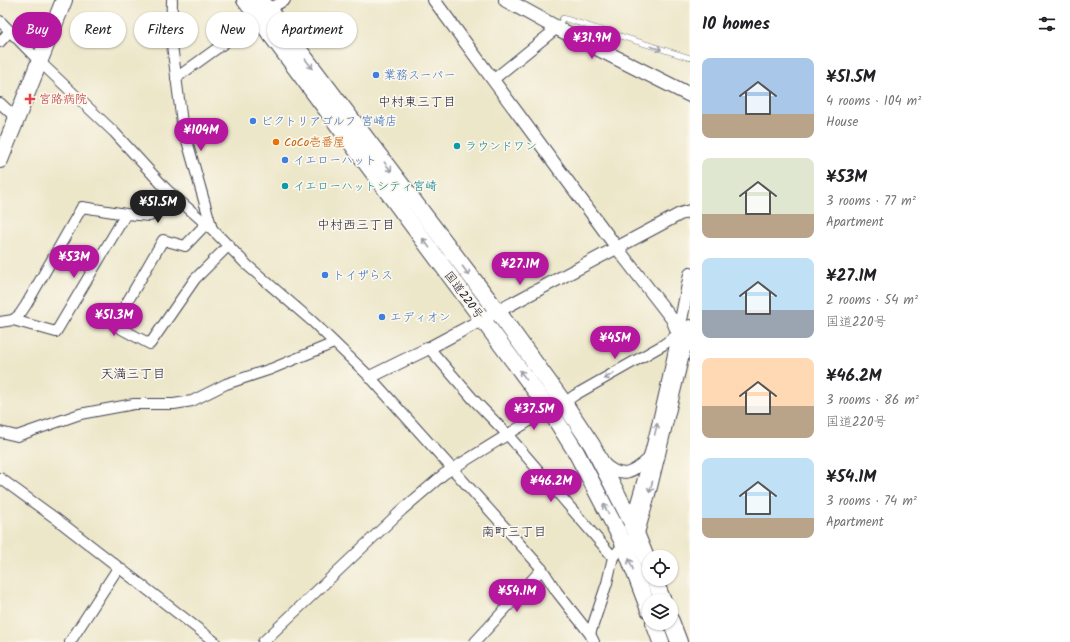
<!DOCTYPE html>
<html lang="en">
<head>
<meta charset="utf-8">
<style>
	:root { --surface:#fff; --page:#f2f2f2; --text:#202124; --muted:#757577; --accent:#b5179e }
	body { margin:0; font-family:Kalam,"Klee One",sans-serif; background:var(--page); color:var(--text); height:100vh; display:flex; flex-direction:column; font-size:15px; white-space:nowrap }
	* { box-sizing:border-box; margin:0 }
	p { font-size:13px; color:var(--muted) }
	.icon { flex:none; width:22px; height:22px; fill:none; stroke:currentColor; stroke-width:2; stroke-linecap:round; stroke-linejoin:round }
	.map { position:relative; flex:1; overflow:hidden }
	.details { display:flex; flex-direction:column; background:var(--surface); width:380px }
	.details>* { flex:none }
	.hud { position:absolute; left:12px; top:12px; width:380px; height:36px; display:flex; gap:8px }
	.tools { position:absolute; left:642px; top:550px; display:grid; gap:8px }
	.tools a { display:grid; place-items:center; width:36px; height:36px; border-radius:50%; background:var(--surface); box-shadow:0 1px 3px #0004; font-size:20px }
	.price { position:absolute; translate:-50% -34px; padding:0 9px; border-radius:14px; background:var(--accent); color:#fff; font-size:13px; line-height:26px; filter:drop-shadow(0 1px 2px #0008) }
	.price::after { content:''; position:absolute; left:50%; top:24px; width:12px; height:9px; margin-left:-6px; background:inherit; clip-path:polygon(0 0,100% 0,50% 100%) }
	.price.on { background:#222; color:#fff }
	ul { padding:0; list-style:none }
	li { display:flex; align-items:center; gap:12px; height:100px; padding:0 12px }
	li span { display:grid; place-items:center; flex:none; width:112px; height:80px; border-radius:8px; color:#555 }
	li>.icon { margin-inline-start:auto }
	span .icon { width:48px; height:48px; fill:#fffc; stroke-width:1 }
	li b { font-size:17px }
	h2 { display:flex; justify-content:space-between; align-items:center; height:48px; padding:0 12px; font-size:17px }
	.chip { padding:0 14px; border-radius:18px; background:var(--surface); box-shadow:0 1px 3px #0004; font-size:14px; line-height:36px }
	.chip.on { background:var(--accent); color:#fff }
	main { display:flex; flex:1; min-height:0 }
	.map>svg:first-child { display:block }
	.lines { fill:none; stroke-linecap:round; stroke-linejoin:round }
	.service-casing { stroke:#404050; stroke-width:6 }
	.minor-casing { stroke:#404050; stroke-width:12 }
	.tertiary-casing { stroke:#404050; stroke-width:14 }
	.secondary-casing { stroke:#404050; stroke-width:16 }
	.primary-casing { stroke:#404050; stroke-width:18 }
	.trunk-casing { stroke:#404050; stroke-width:18 }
	.service { stroke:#fff; stroke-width:5 }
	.minor { stroke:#fff; stroke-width:10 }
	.tertiary { stroke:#fff; stroke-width:12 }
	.secondary { stroke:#fff; stroke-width:14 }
	.primary { stroke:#fff; stroke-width:16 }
	.trunk { stroke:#fff; stroke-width:16 }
	.oneway { stroke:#9c9ca7 }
	.shop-dot { fill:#3f7fe0; stroke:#fbf7ec; stroke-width:1.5 }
	.health-dot { fill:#e0444e; stroke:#fbf7ec; stroke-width:1.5 }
	.food-dot { fill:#e8710a; stroke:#fbf7ec; stroke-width:1.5 }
	.culture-dot { fill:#0f9aa8; stroke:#fbf7ec; stroke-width:1.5 }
	.labels { text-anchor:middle; stroke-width:3.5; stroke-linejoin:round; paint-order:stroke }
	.shop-label { font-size:12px; fill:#366cbe; stroke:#fbf7ec; text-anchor:start }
	.health-label { font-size:12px; fill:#be3a42; stroke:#fbf7ec; text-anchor:start }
	.food-label { font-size:12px; fill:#c56008; stroke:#fbf7ec; text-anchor:start }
	.culture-label { font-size:12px; fill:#0d838f; stroke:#fbf7ec; text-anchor:start }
	.street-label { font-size:12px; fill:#22223b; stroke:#fbf7ec }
	.neighbourhood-label { font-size:13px; fill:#22223b; stroke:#fbf7ec }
</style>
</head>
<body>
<main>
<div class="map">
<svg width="690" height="642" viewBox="0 0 690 642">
	<rect width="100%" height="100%" fill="#fbf7ec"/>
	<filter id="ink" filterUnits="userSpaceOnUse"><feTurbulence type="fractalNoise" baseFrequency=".025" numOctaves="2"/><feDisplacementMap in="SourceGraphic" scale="8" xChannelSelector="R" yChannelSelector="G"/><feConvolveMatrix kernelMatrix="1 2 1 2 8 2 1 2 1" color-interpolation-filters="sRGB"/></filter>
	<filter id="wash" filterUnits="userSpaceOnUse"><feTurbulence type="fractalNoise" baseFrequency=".012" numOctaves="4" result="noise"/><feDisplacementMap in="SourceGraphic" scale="16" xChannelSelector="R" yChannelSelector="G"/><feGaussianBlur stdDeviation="0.9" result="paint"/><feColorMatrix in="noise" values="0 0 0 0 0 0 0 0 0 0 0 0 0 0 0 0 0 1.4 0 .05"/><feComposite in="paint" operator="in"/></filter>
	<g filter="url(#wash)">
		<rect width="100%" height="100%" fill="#ede7ca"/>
	</g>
	<g filter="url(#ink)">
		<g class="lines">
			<defs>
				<path id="service" d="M 558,27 L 563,18 L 690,58"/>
				<g id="minor">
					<path d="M 172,0 L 171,37 L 182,123 L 212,229"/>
					<path d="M 268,10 L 285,0"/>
					<path d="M 0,21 L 40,62 L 114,132 L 166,189 L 212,229 L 247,265 L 313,322 L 370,377 L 527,552 L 542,569 L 557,592 L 590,634 L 594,642"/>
					<path d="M 0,42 L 10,31"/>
					<path d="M 176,78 L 259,18"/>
					<path d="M 494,79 L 557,28"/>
					<path d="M 0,103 L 16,118"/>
					<path d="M 206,224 L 185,246 L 163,240 L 114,325 L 150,344 L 195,279 L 229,245"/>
					<path d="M 13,320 L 20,314 L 26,305 L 82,207 L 126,214 L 150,216 L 166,189"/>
					<path d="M 0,322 L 13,320 L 56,332 L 126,214"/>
					<path d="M 429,348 L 473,399 L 507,434 L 613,557"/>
					<path d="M 564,403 L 575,395 L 663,345 L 678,334"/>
					<path d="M 0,432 L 17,436 L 80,414 L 134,404 L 174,404 L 192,401 L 226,384 L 271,369 L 334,343"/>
					<path d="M 604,463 C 623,480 632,473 649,458"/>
					<path d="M 0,478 L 55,518 L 215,642"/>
					<path d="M 590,634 L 607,583 L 613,557 L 624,544"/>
					<path d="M 70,642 L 118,568"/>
					<path d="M 263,642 L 402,510 L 444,474 L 549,409"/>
					<path d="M 475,642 L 542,569"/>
				</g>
				<g id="tertiary">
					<path d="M 434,0 L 617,248 L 672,319 L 678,334 L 690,345"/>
					<path d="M 370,377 L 429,348 L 680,214 L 690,211"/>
					<path d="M 630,526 C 656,444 674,358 690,274"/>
					<path d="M 635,538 L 637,537 L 651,487 L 690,326"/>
				</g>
				<path id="secondary" d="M 506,0 L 557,28 L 690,95"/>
				<path id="primary" d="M 0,160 L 64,0"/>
				<g id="trunk">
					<path d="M 245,0 L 549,409 L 576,452 L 624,544 L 649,610"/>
					<path d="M 261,0 L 498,312 L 564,403 L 592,445 L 631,521 L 649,565"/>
					<path d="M 654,579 L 663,601"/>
					<path d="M 671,621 L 679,642"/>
					<path d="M 654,623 L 661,642"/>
				</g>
			</defs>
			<!-- service casing -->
			<use href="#service" class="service-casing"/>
			<!-- minor casing -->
			<use href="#minor" class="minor-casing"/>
			<!-- tertiary casing -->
			<use href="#tertiary" class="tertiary-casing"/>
			<!-- secondary casing -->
			<use href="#secondary" class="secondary-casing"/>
			<!-- primary casing -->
			<use href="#primary" class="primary-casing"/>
			<!-- trunk casing -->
			<use href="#trunk" class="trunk-casing"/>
			<!-- service -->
			<use href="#service" class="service"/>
			<!-- minor -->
			<use href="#minor" class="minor"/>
			<!-- tertiary -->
			<use href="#tertiary" class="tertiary"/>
			<!-- secondary -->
			<use href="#secondary" class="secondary"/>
			<!-- primary -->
			<use href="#primary" class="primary"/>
			<!-- trunk -->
			<use href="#trunk" class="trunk"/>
		</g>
		<!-- one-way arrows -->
		<defs><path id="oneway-shaft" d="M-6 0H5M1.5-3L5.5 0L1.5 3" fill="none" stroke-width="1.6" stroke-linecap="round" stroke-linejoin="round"/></defs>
		<g class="oneway">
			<use href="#oneway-shaft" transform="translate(656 48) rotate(17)"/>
			<use href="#oneway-shaft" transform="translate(309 64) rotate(53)"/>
			<use href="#oneway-shaft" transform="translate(388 167) rotate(53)"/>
			<use href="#oneway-shaft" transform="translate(426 243) rotate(-127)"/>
			<use href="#oneway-shaft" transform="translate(466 271) rotate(53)"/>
			<use href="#oneway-shaft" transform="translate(523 375) rotate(-126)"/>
			<use href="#oneway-shaft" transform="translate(609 376) rotate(150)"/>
			<use href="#oneway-shaft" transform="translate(656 429) rotate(-77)"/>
			<use href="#oneway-shaft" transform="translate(651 487) rotate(105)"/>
			<use href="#oneway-shaft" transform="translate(606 509) rotate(-118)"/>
			<use href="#oneway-shaft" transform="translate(631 564) rotate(-111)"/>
		</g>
	</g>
	<!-- markers -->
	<g class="shop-dot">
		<circle cx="376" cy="75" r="4"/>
		<circle cx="253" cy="121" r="4"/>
		<circle cx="285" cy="160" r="4"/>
		<circle cx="325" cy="275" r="4"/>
		<circle cx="382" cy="317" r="4"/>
	</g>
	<path class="health-dot" d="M28 93h4v4h4v4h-4v4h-4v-4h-4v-4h4z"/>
	<circle class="food-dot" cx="276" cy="142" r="4"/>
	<g class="culture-dot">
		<circle cx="457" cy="146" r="4"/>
		<circle cx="285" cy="186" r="4"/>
	</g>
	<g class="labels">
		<!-- shop labels -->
		<g class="shop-label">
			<text x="384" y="79">業務スーパー</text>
			<text x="261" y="125">ビクトリアゴルフ 宮崎店</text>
			<text x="293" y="164">イエローハット</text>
			<text x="333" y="279">トイザらス</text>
			<text x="390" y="321">エディオン</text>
		</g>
		<!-- health labels -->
		<g class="health-label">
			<text x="39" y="103">宮路病院</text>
		</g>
		<!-- food labels -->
		<g class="food-label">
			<text x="284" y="146">CoCo壱番屋</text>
		</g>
		<!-- culture labels -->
		<g class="culture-label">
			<text x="465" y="150">ラウンドワン</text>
			<text x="293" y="190">イエローハットシティ宮崎</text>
		</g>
		<!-- street labels -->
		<g class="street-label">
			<text transform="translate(464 295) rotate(53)" y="4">国道220号</text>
		</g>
		<!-- neighbourhood labels -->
		<g class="neighbourhood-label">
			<text x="417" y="106">中村東三丁目</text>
			<text x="356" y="229">中村西三丁目</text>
			<text x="133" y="378">天満三丁目</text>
			<text x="514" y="536">南町三丁目</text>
		</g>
	</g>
</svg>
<div class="tools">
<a><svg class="icon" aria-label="locate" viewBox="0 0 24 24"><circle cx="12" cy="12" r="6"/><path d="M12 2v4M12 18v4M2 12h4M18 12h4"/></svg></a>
<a><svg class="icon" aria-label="layers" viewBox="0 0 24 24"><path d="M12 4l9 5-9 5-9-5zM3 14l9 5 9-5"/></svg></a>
</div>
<b class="price" style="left:592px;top:60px">¥31.9M</b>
<b class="price" style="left:201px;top:152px">¥104M</b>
<b class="price on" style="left:158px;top:224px">¥51.5M</b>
<b class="price" style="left:74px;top:279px">¥53M</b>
<b class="price" style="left:520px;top:286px">¥27.1M</b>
<b class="price" style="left:114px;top:337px">¥51.3M</b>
<b class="price" style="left:615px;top:360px">¥45M</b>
<b class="price" style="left:534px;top:431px">¥37.5M</b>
<b class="price" style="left:551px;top:503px">¥46.2M</b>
<b class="price" style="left:517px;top:613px">¥54.1M</b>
<div class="hud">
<a class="chip on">Buy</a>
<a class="chip">Rent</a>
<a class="chip">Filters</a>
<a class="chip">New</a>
<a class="chip">Apartment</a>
</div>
</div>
<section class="details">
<h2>10 homes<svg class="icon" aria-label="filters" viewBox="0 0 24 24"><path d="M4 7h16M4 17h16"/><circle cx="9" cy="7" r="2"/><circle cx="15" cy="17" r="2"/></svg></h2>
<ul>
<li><span style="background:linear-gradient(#a9c7e8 70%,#b9a48a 0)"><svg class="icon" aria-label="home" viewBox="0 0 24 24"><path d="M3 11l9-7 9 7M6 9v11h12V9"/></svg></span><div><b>¥51.5M</b><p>4 rooms · 104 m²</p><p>House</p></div></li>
<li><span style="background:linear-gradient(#dfe7d0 70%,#b9a48a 0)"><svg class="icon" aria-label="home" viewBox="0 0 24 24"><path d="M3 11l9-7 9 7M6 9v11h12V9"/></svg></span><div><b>¥53M</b><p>3 rooms · 77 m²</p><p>Apartment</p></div></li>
<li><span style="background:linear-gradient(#bfe0f5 65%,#9aa5b1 0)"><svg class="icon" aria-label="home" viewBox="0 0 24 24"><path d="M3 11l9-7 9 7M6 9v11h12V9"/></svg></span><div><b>¥27.1M</b><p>2 rooms · 54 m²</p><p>国道220号</p></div></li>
<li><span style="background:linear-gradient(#ffd9b3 60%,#b9a48a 0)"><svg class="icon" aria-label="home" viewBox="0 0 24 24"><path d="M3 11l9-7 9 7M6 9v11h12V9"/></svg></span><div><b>¥46.2M</b><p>3 rooms · 86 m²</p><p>国道220号</p></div></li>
<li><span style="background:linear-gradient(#bfe0f5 75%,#b9a48a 0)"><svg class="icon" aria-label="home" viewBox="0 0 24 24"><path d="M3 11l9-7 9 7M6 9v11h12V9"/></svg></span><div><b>¥54.1M</b><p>3 rooms · 74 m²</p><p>Apartment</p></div></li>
</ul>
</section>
</main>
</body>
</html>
